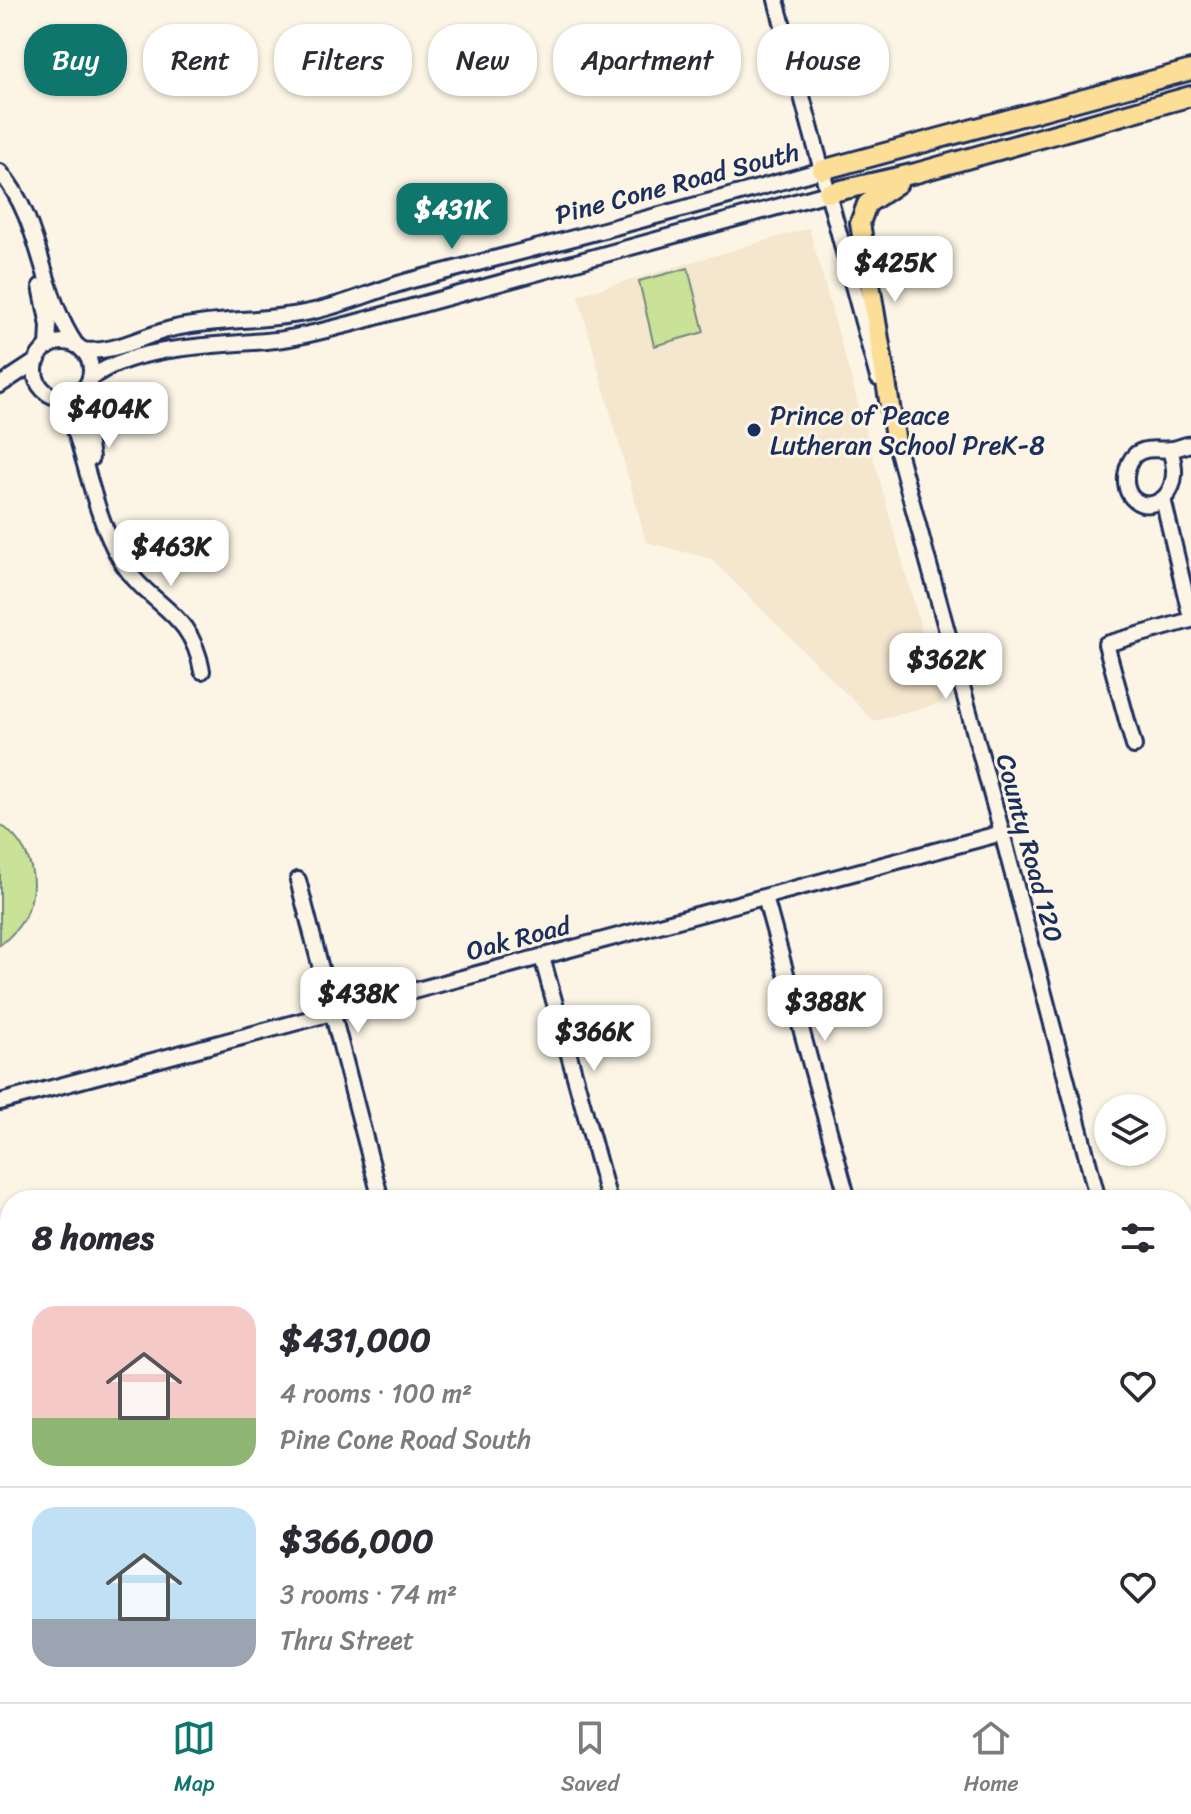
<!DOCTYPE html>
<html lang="en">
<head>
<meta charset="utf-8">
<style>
	:root { --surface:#fff; --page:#f7f7f7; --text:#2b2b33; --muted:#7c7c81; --line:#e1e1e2; --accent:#0f766e }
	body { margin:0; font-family:Sriracha,sans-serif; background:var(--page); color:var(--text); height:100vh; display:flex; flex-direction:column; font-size:30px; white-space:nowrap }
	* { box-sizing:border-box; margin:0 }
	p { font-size:26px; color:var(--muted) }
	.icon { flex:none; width:44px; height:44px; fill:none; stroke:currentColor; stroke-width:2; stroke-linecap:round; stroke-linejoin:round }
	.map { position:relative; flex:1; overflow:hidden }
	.sheet { position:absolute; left:0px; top:1190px; width:1192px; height:512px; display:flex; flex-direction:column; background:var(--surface); border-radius:32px 32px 0 0; box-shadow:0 2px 6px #0004 }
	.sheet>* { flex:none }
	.top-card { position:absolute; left:24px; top:24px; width:1144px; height:72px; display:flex; gap:16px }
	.fabs { position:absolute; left:1094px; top:1094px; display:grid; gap:16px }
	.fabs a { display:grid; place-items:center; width:72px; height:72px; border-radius:50%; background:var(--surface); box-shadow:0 2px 6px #0004; font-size:40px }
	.price { position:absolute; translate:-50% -68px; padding:0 18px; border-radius:16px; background:#fff; color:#222; font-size:26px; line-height:52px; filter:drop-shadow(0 2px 4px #0008) }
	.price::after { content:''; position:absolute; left:50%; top:48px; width:24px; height:18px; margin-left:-12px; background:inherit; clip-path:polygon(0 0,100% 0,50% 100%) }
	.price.selected { background:var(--accent); color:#fff }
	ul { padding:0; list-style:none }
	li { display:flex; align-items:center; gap:24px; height:200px; padding:0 32px }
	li+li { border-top:2px solid var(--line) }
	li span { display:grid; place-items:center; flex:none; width:224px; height:160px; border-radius:24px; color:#555 }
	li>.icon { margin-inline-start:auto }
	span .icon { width:96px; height:96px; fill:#fffc; stroke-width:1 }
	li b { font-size:34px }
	h2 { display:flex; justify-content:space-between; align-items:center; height:96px; padding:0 32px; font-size:34px }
	.chip { padding:0 28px; border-radius:32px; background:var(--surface); box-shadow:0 2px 6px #0004; font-size:28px; line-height:72px }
	.chip.selected { background:var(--accent); color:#fff }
	.tab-bar { display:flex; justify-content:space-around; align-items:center; height:112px; border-top:2px solid var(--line); background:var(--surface); font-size:22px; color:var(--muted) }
	.tab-bar a { display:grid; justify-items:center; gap:4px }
	.tab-bar .selected { color:var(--accent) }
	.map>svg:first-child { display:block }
	.built { fill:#f5e6ce }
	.green { fill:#c9e298; stroke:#72887b; stroke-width:2 }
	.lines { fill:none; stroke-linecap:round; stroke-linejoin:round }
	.minor-casing { stroke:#1b2f5e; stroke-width:20 }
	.major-casing { stroke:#1b2f5e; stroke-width:24 }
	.minor { stroke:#fcf5e5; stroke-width:14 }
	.major { stroke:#fcde96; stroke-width:18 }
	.poi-dot { fill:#1b2f5e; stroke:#fcf5e5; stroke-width:3 }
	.labels { text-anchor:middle; stroke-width:6; stroke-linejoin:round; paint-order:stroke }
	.street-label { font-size:26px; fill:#1b2f5e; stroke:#fcf5e5 }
	.poi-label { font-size:26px; fill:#1b2f5e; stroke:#fcf5e5; text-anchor:start }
</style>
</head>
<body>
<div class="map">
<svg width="1191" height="1702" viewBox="0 0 1191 1702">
	<rect width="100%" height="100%" fill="#fcf5e5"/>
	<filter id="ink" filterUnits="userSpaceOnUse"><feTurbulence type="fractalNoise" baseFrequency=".0125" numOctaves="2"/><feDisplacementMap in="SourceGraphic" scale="16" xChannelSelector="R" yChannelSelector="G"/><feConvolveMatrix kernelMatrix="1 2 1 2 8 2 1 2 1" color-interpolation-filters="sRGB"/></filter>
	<g filter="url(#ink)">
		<!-- built -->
		<path class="built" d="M 809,228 L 942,703 L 874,721 L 711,559 L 646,542 L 578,295 Z"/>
		<!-- green -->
		<g class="green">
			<path d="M 688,268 L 704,332 L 654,346 L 639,281 Z"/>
			<path d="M 0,824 C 44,855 44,912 0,945 Z"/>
		</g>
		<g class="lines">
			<defs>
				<g id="minor">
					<path d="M 776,0 L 878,378"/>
					<path d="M 0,172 C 42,220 40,293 76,345"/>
					<path d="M 41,286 L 49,326 L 48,347"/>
					<circle cx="63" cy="370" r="28"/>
					<path d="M 82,350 C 113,355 145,334 175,328 C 221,318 268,322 314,311 C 347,304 379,289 412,280 C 549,245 685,209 822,170"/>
					<path d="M 90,379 C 132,344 223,346 276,340 C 301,337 325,330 350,324 L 828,193"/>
					<path d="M 0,385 L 38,360"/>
					<path d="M 81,392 L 91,458"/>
					<path d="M 60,398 C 70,411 74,427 79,443 C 90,481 100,525 120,559 C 148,607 191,608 202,671"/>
					<path d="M 893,433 L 1002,833 L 1098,1200"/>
					<path d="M 1170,450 C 1191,511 1123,522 1126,476 C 1127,468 1129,460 1136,454 C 1148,446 1160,451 1173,449 C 1179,448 1185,445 1191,444"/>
					<path d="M 1164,503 L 1191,618"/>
					<path d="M 1134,746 L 1106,644 L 1191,620"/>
					<path d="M 298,880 L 381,1200"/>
					<path d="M 765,897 L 848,1200"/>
					<path d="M 542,957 L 609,1200"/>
					<path d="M 0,1102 L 1002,833"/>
					<path d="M 0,1332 L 10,1330"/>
					<path d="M 1182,1520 L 1191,1537"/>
					<path d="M 0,1544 L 10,1541"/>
					<path d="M 1182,1565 L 1191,1592"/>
					<path d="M 257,1692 L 259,1702"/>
					<path d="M 742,1692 L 745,1702"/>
					<path d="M 511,1696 L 525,1692"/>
				</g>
				<g id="major">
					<path d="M 822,170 L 1191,70"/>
					<path d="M 828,193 L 916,173 L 1191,96"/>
					<path d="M 896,443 L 860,223 L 867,204 L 898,183"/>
				</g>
			</defs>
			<!-- minor casing -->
			<use href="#minor" class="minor-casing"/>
			<!-- major casing -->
			<use href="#major" class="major-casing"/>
			<!-- minor -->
			<use href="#minor" class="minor"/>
			<!-- major -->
			<use href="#major" class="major"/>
		</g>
	</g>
	<!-- markers -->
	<circle class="poi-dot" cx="754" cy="430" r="8"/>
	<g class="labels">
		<!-- street labels -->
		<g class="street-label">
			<text transform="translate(677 183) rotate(-15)" y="9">Pine Cone Road South</text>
			<text transform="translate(1030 848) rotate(75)" y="9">County Road 120</text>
			<text transform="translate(518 938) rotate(-15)" y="9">Oak Road</text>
		</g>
		<!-- poi labels -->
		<g class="poi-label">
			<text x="770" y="424">Prince of Peace<tspan x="770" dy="30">Lutheran School PreK-8</tspan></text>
		</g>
	</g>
</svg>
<div class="fabs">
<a><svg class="icon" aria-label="layers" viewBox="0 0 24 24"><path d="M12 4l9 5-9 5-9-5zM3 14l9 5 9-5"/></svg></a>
</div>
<b class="price selected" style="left:452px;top:251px">$431K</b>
<b class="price" style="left:895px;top:304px">$425K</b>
<b class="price" style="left:109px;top:450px">$404K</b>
<b class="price" style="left:171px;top:588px">$463K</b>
<b class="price" style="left:946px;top:701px">$362K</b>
<b class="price" style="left:358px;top:1035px">$438K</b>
<b class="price" style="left:825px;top:1043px">$388K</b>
<b class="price" style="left:594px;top:1073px">$366K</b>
<div class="top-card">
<a class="chip selected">Buy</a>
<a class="chip">Rent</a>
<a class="chip">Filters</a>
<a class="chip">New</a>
<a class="chip">Apartment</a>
<a class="chip">House</a>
</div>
<section class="sheet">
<h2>8 homes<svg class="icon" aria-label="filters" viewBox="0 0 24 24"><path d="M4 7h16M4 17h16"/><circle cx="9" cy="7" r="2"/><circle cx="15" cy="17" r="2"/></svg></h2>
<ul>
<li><span style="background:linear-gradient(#f6c9c9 70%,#8fb573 0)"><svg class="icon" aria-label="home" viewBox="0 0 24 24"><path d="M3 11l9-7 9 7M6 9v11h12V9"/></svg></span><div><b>$431,000</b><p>4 rooms · 100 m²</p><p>Pine Cone Road South</p></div><svg class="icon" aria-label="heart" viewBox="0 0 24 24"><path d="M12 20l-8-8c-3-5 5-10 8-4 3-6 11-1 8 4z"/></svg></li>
<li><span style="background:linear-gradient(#bfe0f5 70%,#9aa5b1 0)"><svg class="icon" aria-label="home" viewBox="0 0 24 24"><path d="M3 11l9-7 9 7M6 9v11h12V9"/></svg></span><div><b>$366,000</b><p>3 rooms · 74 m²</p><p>Thru Street</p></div><svg class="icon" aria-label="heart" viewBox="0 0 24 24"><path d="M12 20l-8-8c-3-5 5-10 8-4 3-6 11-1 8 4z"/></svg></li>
</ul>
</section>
</div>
<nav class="tab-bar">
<a class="selected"><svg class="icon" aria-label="map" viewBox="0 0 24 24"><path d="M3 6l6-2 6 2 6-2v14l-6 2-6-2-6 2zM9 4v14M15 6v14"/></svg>Map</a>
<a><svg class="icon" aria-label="saved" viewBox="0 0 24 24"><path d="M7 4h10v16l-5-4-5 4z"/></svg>Saved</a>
<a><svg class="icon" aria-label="home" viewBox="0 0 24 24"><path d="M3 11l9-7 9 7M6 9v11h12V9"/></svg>Home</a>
</nav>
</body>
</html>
